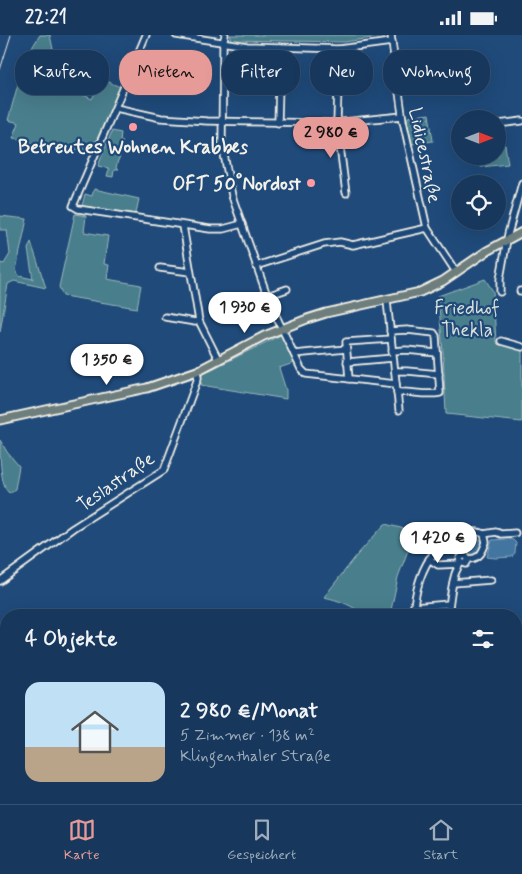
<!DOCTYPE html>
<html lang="de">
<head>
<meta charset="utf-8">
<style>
	:root { --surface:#17385c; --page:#203f62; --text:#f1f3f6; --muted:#9eacbb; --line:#365272; --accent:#e69b98 }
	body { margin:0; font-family:Mynerve,sans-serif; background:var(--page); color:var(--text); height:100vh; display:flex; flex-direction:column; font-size:19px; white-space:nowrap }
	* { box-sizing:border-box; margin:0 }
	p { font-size:16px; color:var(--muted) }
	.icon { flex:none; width:28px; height:28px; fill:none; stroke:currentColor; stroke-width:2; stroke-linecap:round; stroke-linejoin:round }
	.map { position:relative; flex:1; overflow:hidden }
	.panel { position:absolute; left:0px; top:574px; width:522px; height:196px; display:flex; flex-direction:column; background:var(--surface); border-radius:20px 20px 0 0; box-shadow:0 5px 20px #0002,0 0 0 1px var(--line) }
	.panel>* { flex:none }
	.banner { position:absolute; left:15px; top:15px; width:492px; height:45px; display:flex; gap:10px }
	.needle { width:32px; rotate:90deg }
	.buttons { position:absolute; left:451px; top:75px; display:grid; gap:10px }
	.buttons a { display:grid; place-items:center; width:55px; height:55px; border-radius:50%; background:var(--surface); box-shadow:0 5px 20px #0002,0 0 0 1px var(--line); font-size:25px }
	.price { position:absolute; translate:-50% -42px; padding:0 11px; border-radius:18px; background:#fff; color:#222; font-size:16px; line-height:32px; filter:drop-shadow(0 1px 2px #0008) }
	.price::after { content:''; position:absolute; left:50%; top:30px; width:15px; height:11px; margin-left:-8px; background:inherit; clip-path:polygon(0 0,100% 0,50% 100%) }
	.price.on { background:var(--accent); color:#111 }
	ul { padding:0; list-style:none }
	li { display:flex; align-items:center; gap:15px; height:125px; padding:0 25px }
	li+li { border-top:1px solid var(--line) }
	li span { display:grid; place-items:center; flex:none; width:140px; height:100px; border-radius:15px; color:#555 }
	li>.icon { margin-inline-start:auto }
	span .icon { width:60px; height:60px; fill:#fffc; stroke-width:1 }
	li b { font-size:21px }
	h2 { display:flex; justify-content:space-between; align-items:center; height:60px; padding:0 25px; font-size:21px }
	.chip { padding:0 18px; border-radius:20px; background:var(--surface); box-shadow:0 5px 20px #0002,0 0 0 1px var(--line); font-size:18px; line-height:45px }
	.chip.on { background:var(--accent); color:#111 }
	.status { display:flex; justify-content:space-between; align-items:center; height:35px; padding:0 25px; background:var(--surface); direction:ltr }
	.status svg { height:14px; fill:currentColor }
	.dock { display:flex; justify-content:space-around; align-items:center; height:70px; border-top:1px solid var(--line); background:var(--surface); font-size:14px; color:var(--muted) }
	.dock a { display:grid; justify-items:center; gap:2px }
	.dock .on { color:var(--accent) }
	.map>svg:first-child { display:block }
	.green { fill:#497e8c; stroke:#9eb8ba }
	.water { fill:#4376a0; stroke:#8aa7bd }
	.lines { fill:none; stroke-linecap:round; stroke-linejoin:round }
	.minor-casing { stroke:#f4f1e8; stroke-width:9 }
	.major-casing { stroke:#f4f1e8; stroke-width:11 }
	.minor { stroke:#1f4a7a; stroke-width:5.5 }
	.major { stroke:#6d7e7c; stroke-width:7 }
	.rail { stroke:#f4f1e8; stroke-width:1 }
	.poi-dot { fill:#ff9aa2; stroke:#1f4a7a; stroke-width:2 }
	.labels { text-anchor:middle; stroke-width:4.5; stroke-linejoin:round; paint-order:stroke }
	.poi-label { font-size:19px; font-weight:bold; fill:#f4f1e8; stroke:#1f4a7a }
	.street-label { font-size:19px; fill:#f4f1e8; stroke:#1f4a7a }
	.park-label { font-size:19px; fill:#dae0da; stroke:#1f4a7a }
</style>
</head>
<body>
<div class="status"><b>22:21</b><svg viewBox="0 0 49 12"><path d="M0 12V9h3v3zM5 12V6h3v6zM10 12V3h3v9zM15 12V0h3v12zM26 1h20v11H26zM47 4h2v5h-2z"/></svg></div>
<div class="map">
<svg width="522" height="769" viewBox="0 0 522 769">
	<rect width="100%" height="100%" fill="#1f4a7a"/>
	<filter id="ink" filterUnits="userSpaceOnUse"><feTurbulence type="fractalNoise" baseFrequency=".02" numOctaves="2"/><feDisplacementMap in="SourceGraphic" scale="10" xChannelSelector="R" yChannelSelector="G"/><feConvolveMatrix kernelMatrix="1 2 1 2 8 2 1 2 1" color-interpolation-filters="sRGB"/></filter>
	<g filter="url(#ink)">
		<!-- green -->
		<g class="green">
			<path d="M 40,0 L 50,0 L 54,19 L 45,37 L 48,45 L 49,44 L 92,64 L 102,44 L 120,52 L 92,116 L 37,111 L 28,105 L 13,103 L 19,88 L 8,85 C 17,55 22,25 40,0 Z"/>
			<path d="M 230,0 L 386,0 L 386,1 L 344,7 L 232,5 Z"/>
			<path d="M 486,31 L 488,47 L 467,50 L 465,34 Z"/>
			<path d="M 429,79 L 433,106 L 412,109 L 407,86 L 408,82 Z"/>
			<path d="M 112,96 L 121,98 L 120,106 L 123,107 L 121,109 L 119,125 L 118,125 L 116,133 L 118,135 L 114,135 L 113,142 L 107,141 L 109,134 L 98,131 Z"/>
			<path d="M 505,110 L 508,129 L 481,132 L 480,121 L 498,121 L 498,111 Z"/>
			<path d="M 94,154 L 139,164 L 136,178 L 134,179 L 82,171 L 85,159 L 92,161 Z"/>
			<path d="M 75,179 L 86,181 L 84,197 L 108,201 L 104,229 L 109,230 L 107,244 L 141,250 L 137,273 L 63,261 L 59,252 Z"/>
			<path d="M 0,181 L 27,184 L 16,235 L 19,241 L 33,244 L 28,214 L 31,207 L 46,253 L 14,246 L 8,249 L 0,297 L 0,228 L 4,229 L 10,219 L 7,195 L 0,195 Z"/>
			<path d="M 485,244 L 493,256 L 496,307 L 522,314 L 522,387 L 446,379 L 443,317 L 438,261 Z"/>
			<path d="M 281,300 L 294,328 L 279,333 L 286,355 L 286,364 L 201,350 L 202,339 Z"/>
			<path d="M 0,405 L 7,417 L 19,431 L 15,454 L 9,458 C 0,451 0,419 0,405 Z"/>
			<path d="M 385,489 L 420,498 L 407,518 L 398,542 L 390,580 L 363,580 C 353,570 338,565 324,562 L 357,520 Z"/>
			<path d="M 0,711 L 6,714 L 6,764 L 57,764 L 62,769 L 0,769 Z"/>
			<path d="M 231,764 L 258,766 L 259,764 L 335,764 L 329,769 L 230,769 Z"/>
			<path d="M 341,764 L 431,764 L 432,769 L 334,769 Z"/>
		</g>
		<!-- water -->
		<g class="water">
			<path d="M 477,504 L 482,506 C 483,511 479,518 474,520 C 469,518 463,514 464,507 Z"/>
			<path d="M 506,504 L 512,504 L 516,508 L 515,518 L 512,522 L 495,523 L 487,522 L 492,505 Z"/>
		</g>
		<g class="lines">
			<defs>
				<g id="minor">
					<path d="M 146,0 L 73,171 L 78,174 L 210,194 L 223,194 L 242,189"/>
					<path d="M 176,0 L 247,11 L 339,14 L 392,7"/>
					<path d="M 225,0 L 223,8 L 222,109 L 232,161 L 269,266 L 301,334 L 306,339 L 396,349"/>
					<path d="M 391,0 L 403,86 L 427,193 L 456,237"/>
					<path d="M 339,14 L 337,88 L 346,158"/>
					<path d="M 116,73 L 161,83 L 207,86 L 332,88 L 402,81"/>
					<path d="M 278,88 L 280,12"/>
					<path d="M 498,89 L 522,86"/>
					<path d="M 183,191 L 199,286 L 218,324"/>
					<path d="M 256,231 L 324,209 L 340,207 L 353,210 L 427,193"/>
					<path d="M 160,233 L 190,237"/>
					<path d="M 520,256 L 522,256"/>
					<path d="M 500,257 L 500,244 L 508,199 L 522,148"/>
					<path d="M 267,261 L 287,254"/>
					<path d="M 387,266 L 399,375"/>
					<path d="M 165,282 L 195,287 L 199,286"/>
					<path d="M 390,296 L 407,295 L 434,298 L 436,301 L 440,358 C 426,361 411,356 397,357"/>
					<path d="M 501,306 L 522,312"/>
					<path d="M 392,316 L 406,315 L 437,318"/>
					<path d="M 294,319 L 346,314"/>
					<path d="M 347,327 L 393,323"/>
					<path d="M 395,336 L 407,336 L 439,339"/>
					<path d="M 349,344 L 346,307 L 391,304"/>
					<path d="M 484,499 L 496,497 L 501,499 L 515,498"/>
					<path d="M 429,524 L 438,530 L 460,529"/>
					<path d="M 0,546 L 73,493 L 164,435 L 198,343 L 197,336"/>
					<path d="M 453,548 L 491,545"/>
					<path d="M 414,572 L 449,569"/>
					<path d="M 413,580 C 416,546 427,508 465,499 C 471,497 478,495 484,499 L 486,507 C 483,516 480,524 469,524 L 466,529 L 461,527"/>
					<path d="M 448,580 C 450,566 451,552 455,539 C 457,533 461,530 460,523 L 465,520 L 469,524"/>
					<path d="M 516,612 L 522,605"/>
					<path d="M 516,672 L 522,659"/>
					<path d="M 516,740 L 522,744"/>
					<path d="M 489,764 L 490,769"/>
					<path d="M 329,769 L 337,764"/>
				</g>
				<path id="major" d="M 0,385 L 147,353 L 197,336 L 264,301 L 307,284 L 326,278 L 420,257 L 443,246 L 487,216 L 522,197"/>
			</defs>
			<!-- minor casing -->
			<use href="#minor" class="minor-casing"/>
			<!-- major casing -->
			<use href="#major" class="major-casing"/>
			<!-- minor -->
			<use href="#minor" class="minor"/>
			<!-- major -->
			<use href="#major" class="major"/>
			<!-- rail -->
			<path class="rail" d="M 0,35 L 11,0"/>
		</g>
	</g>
	<!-- markers -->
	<g class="poi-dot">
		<circle cx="133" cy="92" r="5"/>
		<circle cx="311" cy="148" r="5"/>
	</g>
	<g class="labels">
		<!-- poi labels -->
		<g class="poi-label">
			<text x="133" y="118">Betreutes Wohnen Krabbes</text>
			<text x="301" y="155" text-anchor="end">OFT 50°Nordost</text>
		</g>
		<!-- street labels -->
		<g class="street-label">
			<text transform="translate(426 120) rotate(78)" y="7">Lidicestraße</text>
			<text transform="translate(115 446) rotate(-35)" y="7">Teslastraße</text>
		</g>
		<!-- park labels -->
		<g class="park-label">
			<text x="467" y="279">Friedhof<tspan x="467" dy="22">Thekla</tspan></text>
		</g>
	</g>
</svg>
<div class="buttons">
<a><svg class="needle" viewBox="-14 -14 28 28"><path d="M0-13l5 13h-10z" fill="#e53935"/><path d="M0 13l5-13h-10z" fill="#9eacbb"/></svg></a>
<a><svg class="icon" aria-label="locate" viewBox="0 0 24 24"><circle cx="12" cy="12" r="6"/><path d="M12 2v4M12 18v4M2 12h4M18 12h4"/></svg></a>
</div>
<b class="price on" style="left:331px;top:124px">2 980 €</b>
<b class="price" style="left:245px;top:299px">1 930 €</b>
<b class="price" style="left:107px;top:351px">1 350 €</b>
<b class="price" style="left:438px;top:529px">1 420 €</b>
<div class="banner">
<a class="chip">Kaufen</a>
<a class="chip on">Mieten</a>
<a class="chip">Filter</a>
<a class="chip">Neu</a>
<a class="chip">Wohnung</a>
</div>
<section class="panel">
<h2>4 Objekte<svg class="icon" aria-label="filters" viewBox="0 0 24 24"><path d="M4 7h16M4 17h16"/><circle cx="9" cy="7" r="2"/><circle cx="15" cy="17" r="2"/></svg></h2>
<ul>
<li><span style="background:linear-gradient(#bfe0f5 65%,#b9a48a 0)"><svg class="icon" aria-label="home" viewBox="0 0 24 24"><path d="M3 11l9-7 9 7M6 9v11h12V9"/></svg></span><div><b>2 980 €/Monat</b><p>5 Zimmer · 138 m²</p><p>Klingenthaler Straße</p></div></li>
</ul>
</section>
</div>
<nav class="dock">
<a class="on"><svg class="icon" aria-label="map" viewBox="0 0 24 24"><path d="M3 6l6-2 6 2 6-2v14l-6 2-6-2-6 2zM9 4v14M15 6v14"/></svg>Karte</a>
<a><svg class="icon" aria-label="saved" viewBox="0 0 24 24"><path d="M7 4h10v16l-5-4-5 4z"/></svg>Gespeichert</a>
<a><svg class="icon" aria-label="home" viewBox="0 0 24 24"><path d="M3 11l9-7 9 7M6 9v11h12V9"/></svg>Start</a>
</nav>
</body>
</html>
